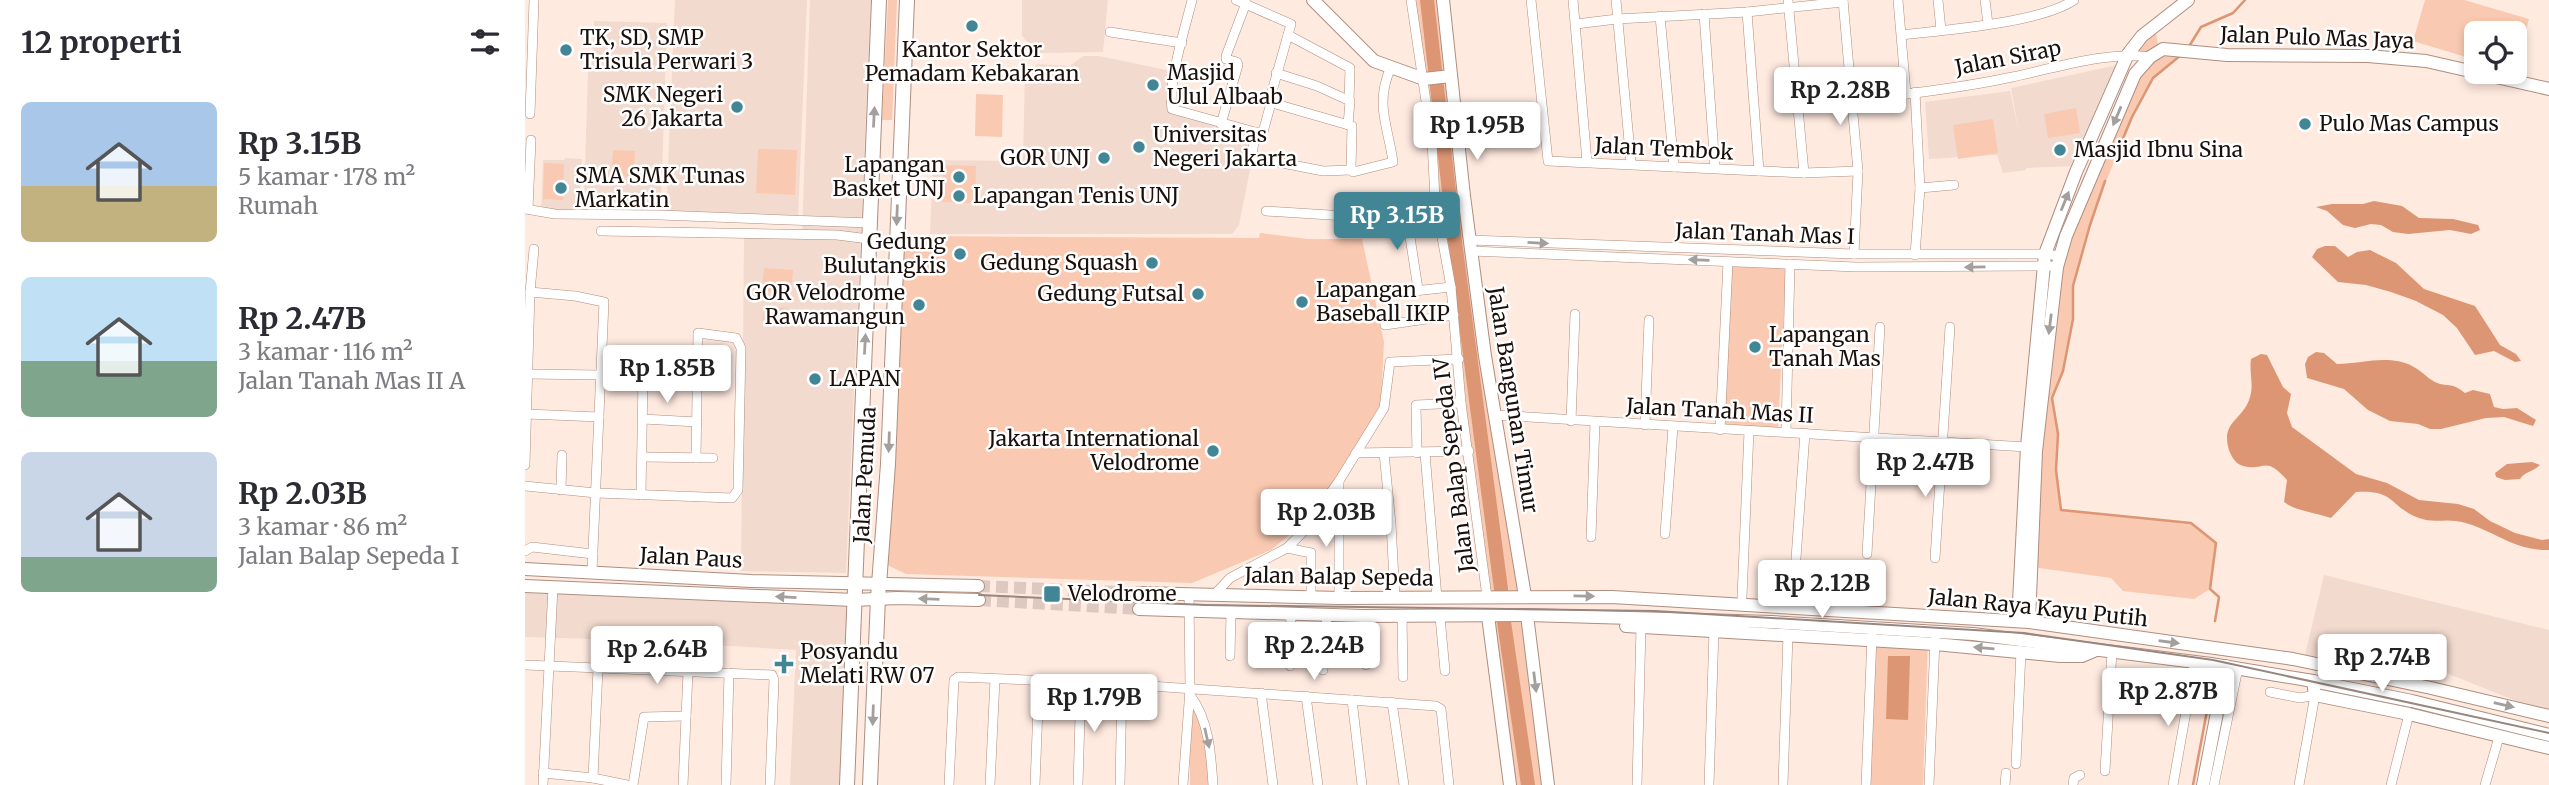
<!DOCTYPE html>
<html lang="id">
<head>
<meta charset="utf-8">
<style>
	:root { --surface:#fff; --page:#f2f2f3; --text:#2b2b33; --muted:#7c7c81; --accent:#428695 }
	body { margin:0; font-family:Merriweather,serif; background:var(--page); color:var(--text); height:100vh; display:flex; flex-direction:column; font-size:26px; white-space:nowrap }
	* { box-sizing:border-box; margin:0 }
	p { font-size:23px; color:var(--muted) }
	.icon { flex:none; width:38px; height:38px; fill:none; stroke:currentColor; stroke-width:2; stroke-linecap:round; stroke-linejoin:round }
	.map { position:relative; flex:1; overflow:hidden }
	.details { display:flex; flex-direction:column; background:var(--surface); width:525px }
	.details>* { flex:none }
	.tools { position:absolute; left:1939px; top:21px; display:grid; gap:14px }
	.tools a { display:grid; place-items:center; width:63px; height:63px; border-radius:10px; background:var(--surface); box-shadow:0 4px 10px #0003; font-size:35px }
	.price { position:absolute; translate:-50% -60px; padding:0 16px; border-radius:7px; background:#fff; color:#222; font-size:23px; line-height:46px; filter:drop-shadow(0 2px 4px #0008) }
	.price::after { content:''; position:absolute; left:50%; top:42px; width:21px; height:16px; margin-left:-10px; background:inherit; clip-path:polygon(0 0,100% 0,50% 100%) }
	.price.active { background:var(--accent); color:#fff }
	ul { padding:0; list-style:none }
	li { display:flex; align-items:center; gap:21px; height:175px; padding:0 21px }
	li span { display:grid; place-items:center; flex:none; width:196px; height:140px; border-radius:10px; color:#555 }
	li>.icon { margin-inline-start:auto }
	span .icon { width:84px; height:84px; fill:#fffc; stroke-width:1 }
	li b { font-size:30px }
	h2 { display:flex; justify-content:space-between; align-items:center; height:84px; padding:0 21px; font-size:30px }
	main { display:flex; flex:1; min-height:0 }
	.map>svg:first-child { display:block }
	.built { fill:#f2dace }
	.green { fill:#fac9b1 }
	.water { fill:#dc9674 }
	.lines { fill:none; stroke-linecap:round; stroke-linejoin:round }
	.stream { stroke:#dc9674; stroke-width:2.5 }
	.river { stroke:#dc9674; stroke-width:14 }
	.secondary-tunnel { stroke:#ddc9c0; stroke-width:12; stroke-dasharray:12 6; stroke-linecap:butt }
	.street-casing { stroke:#ae8e7f; stroke-width:10 }
	.secondary-casing { stroke:#ae8e7f; stroke-width:14 }
	.primary-casing { stroke:#ae8e7f; stroke-width:16 }
	.street { stroke:#fff; stroke-width:9 }
	.secondary { stroke:#fff; stroke-width:12 }
	.primary { stroke:#fff; stroke-width:14 }
	.tram { stroke:#988780; stroke-width:2 }
	.oneway { fill:#a39f9d }
	.poi-dot { fill:#428695; stroke:#fff; stroke-width:2.5 }
	.labels { text-anchor:middle; stroke-width:5; stroke-linejoin:round; paint-order:stroke }
	.poi-label { font-size:21px; fill:#1a0f0a; stroke:#fff; text-anchor:start }
	.street-label { font-size:21px; fill:#1a0f0a; stroke:#fff }
</style>
</head>
<body>
<main>
<section class="details">
<h2>12 properti<svg class="icon" aria-label="filters" viewBox="0 0 24 24"><path d="M4 7h16M4 17h16"/><circle cx="9" cy="7" r="2"/><circle cx="15" cy="17" r="2"/></svg></h2>
<ul>
<li><span style="background:linear-gradient(#a9c7e8 60%,#c2b280 0)"><svg class="icon" aria-label="home" viewBox="0 0 24 24"><path d="M3 11l9-7 9 7M6 9v11h12V9"/></svg></span><div><b>Rp 3.15B</b><p>5 kamar · 178 m²</p><p>Rumah</p></div></li>
<li><span style="background:linear-gradient(#bfe0f5 60%,#7fa58c 0)"><svg class="icon" aria-label="home" viewBox="0 0 24 24"><path d="M3 11l9-7 9 7M6 9v11h12V9"/></svg></span><div><b>Rp 2.47B</b><p>3 kamar · 116 m²</p><p>Jalan Tanah Mas II A</p></div></li>
<li><span style="background:linear-gradient(#c9d6e8 75%,#7fa58c 0)"><svg class="icon" aria-label="home" viewBox="0 0 24 24"><path d="M3 11l9-7 9 7M6 9v11h12V9"/></svg></span><div><b>Rp 2.03B</b><p>3 kamar · 86 m²</p><p>Jalan Balap Sepeda I</p></div></li>
</ul>
</section>
<div class="map">
<svg width="2024" height="785" viewBox="0 0 2024 785">
	<rect width="100%" height="100%" fill="#ffeae0"/>
	<!-- built -->
	<g class="built">
		<path d="M 150,0 L 282,0 L 273,220 L 141,214 Z"/>
		<path d="M 285,0 L 346,0 L 321,573 L 216,571 L 219,235 L 277,236 Z"/>
		<path d="M 497,0 L 583,0 L 578,52 L 512,53 L 497,36 Z"/>
		<path d="M 69,21 L 142,23 L 136,204 L 59,202 L 63,69 L 67,69 Z"/>
		<path d="M 558,56 L 574,56 L 651,72 L 644,110 L 732,135 L 714,225 L 707,234 L 405,234 L 408,160 L 498,161 L 500,69 L 509,68 L 512,64 L 545,66 Z"/>
		<path d="M 1592,65 L 1551,166 L 1501,168 L 1501,170 L 1478,173 L 1472,155 L 1404,159 L 1400,102 L 1485,91 L 1494,133 L 1486,88 Z"/>
		<path d="M 40,158 L 57,159 L 54,218 L 16,217 L 18,160 L 39,160 Z"/>
		<path d="M 1799,575 L 2024,630 L 2024,714 L 1911,669 L 1780,655 Z"/>
		<path d="M 0,593 L 327,606 L 319,785 L 265,785 L 271,650 L 105,640 L 0,637 Z"/>
	</g>
	<!-- green -->
	<g class="green">
		<path d="M 363,0 L 372,0 L 367,120 L 357,120 Z"/>
		<path d="M 886,0 L 918,0 L 939,196 L 1000,596 L 962,597 Z"/>
		<path d="M 1900,0 L 1939,0 L 2004,19 L 1990,70 L 1990,33 L 1951,33 L 1951,60 L 1888,41 Z"/>
		<path d="M 1630,26 L 1633,45 L 1661,52 L 1628,78 L 1607,117 L 1570,209 L 1548,286 L 1548,320 L 1538,371 L 1527,398 L 1533,434 L 1531,470 L 1536,510 L 1666,523 L 1691,543 L 1685,589 L 1669,599 L 1598,591 L 1586,578 L 1507,567 L 1532,267 L 1624,57 L 1603,54 Z"/>
		<path d="M 451,94 L 478,95 L 477,137 L 450,136 Z"/>
		<path d="M 1551,108 L 1555,133 L 1523,138 L 1519,114 Z"/>
		<path d="M 1468,119 L 1473,153 L 1433,159 L 1428,125 Z"/>
		<path d="M 233,149 L 272,150 L 270,195 L 231,193 Z"/>
		<path d="M 88,150 L 110,151 L 109,177 L 86,176 Z"/>
		<path d="M 19,163 L 39,164 L 38,200 L 18,199 Z"/>
		<path d="M 418,165 L 451,166 L 450,203 L 417,202 Z"/>
		<path d="M 735,233 L 783,239 L 837,239 L 859,342 L 856,402 L 821,477 L 782,520 L 746,550 L 667,583 L 381,574 L 356,562 L 371,236 L 734,238 Z"/>
		<path d="M 1207,265 L 1261,267 L 1253,429 L 1199,426 Z"/>
		<path d="M 239,268 L 268,270 L 266,293 L 237,291 Z"/>
		<path d="M 239,307 L 263,308 L 263,321 L 238,320 Z"/>
		<path d="M 1002,615 L 1023,785 L 985,785 L 963,616 Z"/>
		<path d="M 1342,635 L 1403,640 L 1398,785 L 1340,785 Z"/>
		<path d="M 665,699 L 675,715 L 686,785 L 665,785 Z"/>
	</g>
	<!-- water -->
	<g class="water">
		<path d="M 1849,201 L 1877,206 L 1894,218 L 1928,219 L 1953,225 L 1955,230 L 1946,234 L 1925,230 L 1883,234 L 1868,232 L 1856,225 L 1846,224 L 1830,228 L 1818,225 L 1802,211 L 1791,207 L 1807,204 L 1838,204 Z"/>
		<path d="M 1800,246 L 1810,246 L 1823,257 L 1832,252 L 1845,250 L 1871,263 L 1899,289 L 1950,306 L 1975,345 L 1991,354 L 1996,361 L 1990,362 L 1969,351 L 1950,355 L 1932,328 L 1918,315 L 1891,301 L 1866,292 L 1841,285 L 1813,282 L 1787,257 L 1792,249 Z"/>
		<path d="M 1791,352 L 1799,353 L 1812,364 C 1837,364 1863,354 1887,366 C 1896,370 1902,378 1910,382 C 1923,388 1925,381 1940,393 L 1948,390 L 1965,394 L 1969,407 L 1978,409 L 1992,408 L 2011,420 L 2008,426 L 1979,417 L 1961,418 L 1916,429 L 1905,429 L 1893,424 L 1865,421 L 1843,410 L 1819,389 L 1782,378 L 1780,364 L 1783,357 Z"/>
		<path d="M 1736,354 L 1742,355 L 1758,387 L 1766,394 L 1762,413 L 1767,427 L 1831,474 L 1862,483 L 1894,500 L 1933,504 L 1949,509 L 1965,521 L 1990,533 L 2017,540 L 2024,539 L 2024,550 C 1985,551 1965,526 1931,521 C 1918,519 1907,523 1894,518 C 1864,507 1871,489 1831,492 L 1806,518 C 1791,513 1771,511 1759,502 L 1762,480 C 1739,454 1740,472 1718,466 C 1711,464 1707,458 1704,450 C 1695,421 1719,420 1725,397 C 1729,385 1724,372 1726,359 Z"/>
		<path d="M 2007,462 L 2015,465 C 2008,472 2000,471 1995,479 L 1980,480 L 1971,477 L 1970,473 L 1982,464 Z"/>
		<path d="M 1363,656 L 1385,656 L 1383,720 L 1361,719 Z"/>
	</g>
	<g class="lines">
		<!-- stream -->
		<g class="stream">
			<path d="M 1663,48 L 1676,27 L 1708,13 L 1720,0"/>
			<path d="M 1589,160 L 1607,117 L 1628,78 L 1656,55"/>
			<path d="M 1580,181 L 1565,225 L 1548,286 L 1548,319 L 1538,371 L 1527,398 L 1533,434 L 1531,470 L 1536,510 L 1666,523 L 1691,543 L 1685,589 L 1694,597 L 1690,621"/>
			<path d="M 1668,785 L 1688,679"/>
		</g>
		<!-- river -->
		<g class="river">
			<path d="M 902,0 L 928,226 L 976,589"/>
			<path d="M 979,622 L 1003,785"/>
		</g>
		<!-- secondary-tunnel -->
		<g class="secondary-tunnel">
			<path d="M 453,586 L 614,593"/>
			<path d="M 454,600 L 614,609"/>
		</g>
		<defs>
			<g id="street">
				<path d="M 667,0 C 660,29 643,81 647,109 L 730,132"/>
				<path d="M 711,0 L 766,24 L 744,102 L 827,126 L 826,170 L 828,172 L 868,162 C 863,125 850,106 865,69"/>
				<path d="M 886,0 L 907,142 L 910,199 L 926,287 L 936,403 L 962,597"/>
				<path d="M 1006,0 L 1023,161 L 1279,173 L 1333,171"/>
				<path d="M 1048,0 L 1062,162"/>
				<path d="M 1091,0 L 1106,163"/>
				<path d="M 1263,0 L 1279,173"/>
				<path d="M 1318,0 L 1333,171 L 1329,254"/>
				<path d="M 1373,0 L 1381,94"/>
				<path d="M 1413,0 L 1416,30"/>
				<path d="M 1460,0 L 1463,24"/>
				<path d="M 1222,12 L 1234,171"/>
				<path d="M 1179,14 L 1190,168"/>
				<path d="M 1135,16 L 1149,167"/>
				<path d="M 1051,24 L 1092,19 L 1222,12 L 1318,2"/>
				<path d="M 585,32 L 657,43"/>
				<path d="M 763,35 L 825,68 L 824,101"/>
				<path d="M 1377,35 C 1420,30 1515,23 1549,0"/>
				<path d="M 751,73 L 792,86 L 825,101 L 823,125"/>
				<path d="M 1328,101 C 1379,94 1432,89 1482,78 C 1529,69 1577,51 1625,57"/>
				<path d="M 746,103 L 738,132 L 730,132 L 727,157 L 798,171 L 826,170"/>
				<path d="M 5,114 L 9,0"/>
				<path d="M 696,124 L 713,65 L 712,62 L 701,59 L 701,56 L 721,3"/>
				<path d="M 1395,188 L 1429,185"/>
				<path d="M 0,209 L 30,214 L 135,215 L 345,223"/>
				<path d="M 3,209 L 6,140"/>
				<path d="M 741,211 L 837,217 L 881,211 L 883,202 L 910,199"/>
				<path d="M 881,211 L 893,289"/>
				<path d="M 76,231 L 312,235 L 344,239"/>
				<path d="M 945,240 L 1329,254 L 1520,254 L 1535,256"/>
				<path d="M 946,251 L 1331,267 L 1525,266"/>
				<path d="M 1390,255 L 1395,188 L 1390,92"/>
				<path d="M 5,292 L 50,296 L 79,302 L 67,572"/>
				<path d="M 852,295 L 926,287"/>
				<path d="M 860,325 L 929,315"/>
				<path d="M 3,374 L 76,375"/>
				<path d="M 155,378 L 173,379"/>
				<path d="M 2,414 L 74,417"/>
				<path d="M 970,415 L 1502,447"/>
				<path d="M 118,419 L 172,422"/>
				<path d="M 1046,421 L 1050,314"/>
				<path d="M 1120,425 L 1124,320"/>
				<path d="M 1195,430 L 1203,262"/>
				<path d="M 1261,432 L 1265,264"/>
				<path d="M 831,453 L 944,451"/>
				<path d="M 859,453 L 866,524 L 870,598"/>
				<path d="M 892,453 L 891,405 L 936,403"/>
				<path d="M 900,453 L 912,598"/>
				<path d="M 118,457 L 188,458"/>
				<path d="M 0,465 L 5,292 L 9,249"/>
				<path d="M 0,486 L 71,493 L 207,498 L 213,490 L 216,348 L 211,338 L 173,333 L 171,458"/>
				<path d="M 36,490 L 37,455"/>
				<path d="M 116,495 L 118,376"/>
				<path d="M 1140,534 L 1148,427"/>
				<path d="M 1066,537 L 1070,422"/>
				<path d="M 762,548 L 786,553 L 786,597"/>
				<path d="M 0,551 L 7,547 L 68,554"/>
				<path d="M 1342,554 L 1355,327"/>
				<path d="M 1410,558 L 1425,327"/>
				<path d="M 689,595 L 705,578 L 762,548 L 777,533 L 814,481 L 859,408 L 865,362 L 934,359"/>
				<path d="M 1217,597 L 1224,431"/>
				<path d="M 814,598 L 814,481"/>
				<path d="M 1268,600 L 1280,433"/>
				<path d="M 838,616 L 841,665"/>
				<path d="M 877,616 L 878,677"/>
				<path d="M 915,617 L 920,671"/>
				<path d="M 705,656 L 706,612"/>
				<path d="M 0,665 L 247,675 L 249,680 L 245,785"/>
				<path d="M 765,666 L 766,614"/>
				<path d="M 798,670 L 802,615"/>
				<path d="M 1745,692 L 1775,698 L 1790,695 L 1774,785"/>
				<path d="M 736,693 L 748,785"/>
				<path d="M 665,695 C 684,720 686,754 688,785"/>
				<path d="M 781,696 L 793,785"/>
				<path d="M 827,700 L 837,785"/>
				<path d="M 867,702 L 879,785"/>
				<path d="M 1491,764 L 1496,651"/>
				<path d="M 1580,771 L 1587,651"/>
				<path d="M 18,773 L 68,778 L 102,785"/>
				<path d="M 68,778 L 73,669"/>
				<path d="M 18,785 L 28,587"/>
				<path d="M 108,785 L 119,717 L 161,716"/>
				<path d="M 158,785 L 163,672"/>
				<path d="M 201,785 L 204,673"/>
				<path d="M 424,785 L 429,680 L 433,677 L 597,684 L 911,706 L 916,709 L 924,785"/>
				<path d="M 465,785 L 470,679"/>
				<path d="M 510,785 L 514,681"/>
				<path d="M 553,785 L 556,682"/>
				<path d="M 595,785 L 597,684"/>
				<path d="M 658,785 L 665,689 L 664,594"/>
				<path d="M 1112,785 L 1116,627"/>
				<path d="M 1184,785 L 1189,630"/>
				<path d="M 1258,785 L 1263,635"/>
				<path d="M 1341,785 L 1347,636"/>
				<path d="M 1404,785 L 1410,640"/>
				<path d="M 1480,785 L 1481,773"/>
				<path d="M 1548,785 L 1549,778 L 1555,775"/>
				<path d="M 1648,785 L 1670,661"/>
				<path d="M 1689,785 L 1713,668"/>
				<path d="M 1866,785 L 1884,714"/>
				<path d="M 1960,785 L 1974,737"/>
			</g>
			<g id="secondary">
				<path d="M 788,0 L 849,61 L 899,79 L 926,76"/>
				<path d="M 918,0 L 939,196 L 960,356 L 1000,596"/>
				<path d="M 0,569 L 226,581 L 453,586"/>
				<path d="M 0,586 L 329,600 L 372,598 L 454,600"/>
				<path d="M 614,593 L 814,598 L 1087,597 L 1504,622 L 1768,659 L 1906,688 L 2024,716"/>
				<path d="M 614,609 L 838,616 L 1002,615 L 1246,622 L 1448,634 L 1686,664 L 1788,681 L 1887,701 L 2024,735"/>
				<path d="M 1002,615 L 1023,785"/>
				<path d="M 963,616 L 985,785"/>
				<path d="M 1493,621 L 1502,447 L 1520,254 L 1551,172 L 1603,54 L 1617,36 L 1663,0"/>
				<path d="M 1504,622 L 1511,451 L 1532,267 L 1541,236 L 1610,74 L 1625,57 L 1638,49 L 1702,55 L 1843,56 L 1901,61 L 2024,89"/>
				<path d="M 1101,626 L 1410,644 L 1535,656 L 1557,656 L 1571,650"/>
				<path d="M 1788,681 L 1790,695 L 1884,714 L 2024,748"/>
				<path d="M 1678,785 L 1701,666"/>
			</g>
			<g id="primary">
				<path d="M 322,785 L 354,0"/>
				<path d="M 345,785 L 353,598 L 363,464 L 382,0"/>
			</g>
		</defs>
		<!-- street casing -->
		<use href="#street" class="street-casing"/>
		<!-- secondary casing -->
		<use href="#secondary" class="secondary-casing"/>
		<!-- primary casing -->
		<use href="#primary" class="primary-casing"/>
		<!-- street -->
		<use href="#street" class="street"/>
		<!-- secondary -->
		<use href="#secondary" class="secondary"/>
		<!-- primary -->
		<use href="#primary" class="primary"/>
		<!-- tram -->
		<path class="tram" d="M 454,595 L 680,605 L 1130,611 L 1499,633 L 1688,660 L 2024,733"/>
	</g>
	<!-- one-way arrows -->
	<defs><path id="oneway-solid" d="M-6-.8H1V-3.2L6.5 0L1 3.2V.8H-6Z" transform="scale(1.75)"/></defs>
	<g class="oneway">
		<use href="#oneway-solid" transform="translate(1592 116) rotate(113)"/>
		<use href="#oneway-solid" transform="translate(349 117) rotate(-87)"/>
		<use href="#oneway-solid" transform="translate(1540 201) rotate(-68)"/>
		<use href="#oneway-solid" transform="translate(372 215) rotate(92)"/>
		<use href="#oneway-solid" transform="translate(1013 243) rotate(3)"/>
		<use href="#oneway-solid" transform="translate(1174 260) rotate(-178)"/>
		<use href="#oneway-solid" transform="translate(1450 267) rotate(179)"/>
		<use href="#oneway-solid" transform="translate(1525 324) rotate(97)"/>
		<use href="#oneway-solid" transform="translate(340 344) rotate(-87)"/>
		<use href="#oneway-solid" transform="translate(364 442) rotate(92)"/>
		<use href="#oneway-solid" transform="translate(1059 596) rotate(1)"/>
		<use href="#oneway-solid" transform="translate(261 597) rotate(-177)"/>
		<use href="#oneway-solid" transform="translate(404 599) rotate(-178)"/>
		<use href="#oneway-solid" transform="translate(1644 642) rotate(8)"/>
		<use href="#oneway-solid" transform="translate(1459 648) rotate(-175)"/>
		<use href="#oneway-solid" transform="translate(1010 682) rotate(83)"/>
		<use href="#oneway-solid" transform="translate(1979 705) rotate(13)"/>
		<use href="#oneway-solid" transform="translate(348 715) rotate(92)"/>
		<use href="#oneway-solid" transform="translate(682 738) rotate(77)"/>
	</g>
	<!-- markers -->
	<g class="poi-dot">
		<circle cx="447" cy="26" r="7"/>
		<circle cx="41" cy="50" r="7"/>
		<circle cx="628" cy="85" r="7"/>
		<circle cx="212" cy="107" r="7"/>
		<circle cx="1780" cy="124" r="7"/>
		<circle cx="614" cy="147" r="7"/>
		<circle cx="1535" cy="150" r="7"/>
		<circle cx="579" cy="158" r="7"/>
		<circle cx="434" cy="177" r="7"/>
		<circle cx="36" cy="188" r="7"/>
		<circle cx="434" cy="196" r="7"/>
		<circle cx="435" cy="254" r="7"/>
		<circle cx="627" cy="263" r="7"/>
		<circle cx="673" cy="294" r="7"/>
		<circle cx="777" cy="302" r="7"/>
		<circle cx="394" cy="305" r="7"/>
		<circle cx="1230" cy="347" r="7"/>
		<circle cx="290" cy="379" r="7"/>
		<circle cx="688" cy="451" r="7"/>
		<rect x="518" y="585" width="18" height="18" rx="3.5"/>
		<path d="M255.5 653.5h7v7h7v7h-7v7h-7v-7h-7v-7h7z"/>
	</g>
	<g class="labels">
		<!-- poi labels -->
		<g class="poi-label">
			<text x="55" y="45">TK, SD, SMP<tspan x="55" dy="24">Trisula Perwari 3</tspan></text>
			<text x="447" y="57" text-anchor="middle">Kantor Sektor<tspan x="447" dy="24">Pemadam Kebakaran</tspan></text>
			<text x="642" y="80">Masjid<tspan x="642" dy="24">Ulul Albaab</tspan></text>
			<text x="198" y="102" text-anchor="end">SMK Negeri<tspan x="198" dy="24">26 Jakarta</tspan></text>
			<text x="1794" y="131">Pulo Mas Campus</text>
			<text x="628" y="142">Universitas<tspan x="628" dy="24">Negeri Jakarta</tspan></text>
			<text x="1549" y="157">Masjid Ibnu Sina</text>
			<text x="565" y="165" text-anchor="end">GOR UNJ</text>
			<text x="420" y="172" text-anchor="end">Lapangan<tspan x="420" dy="24">Basket UNJ</tspan></text>
			<text x="50" y="183">SMA SMK Tunas<tspan x="50" dy="24">Markatin</tspan></text>
			<text x="448" y="203">Lapangan Tenis UNJ</text>
			<text x="421" y="249" text-anchor="end">Gedung<tspan x="421" dy="24">Bulutangkis</tspan></text>
			<text x="613" y="270" text-anchor="end">Gedung Squash</text>
			<text x="791" y="297">Lapangan<tspan x="791" dy="24">Baseball IKIP</tspan></text>
			<text x="380" y="300" text-anchor="end">GOR Velodrome<tspan x="380" dy="24">Rawamangun</tspan></text>
			<text x="659" y="301" text-anchor="end">Gedung Futsal</text>
			<text x="1244" y="342">Lapangan<tspan x="1244" dy="24">Tanah Mas</tspan></text>
			<text x="304" y="386">LAPAN</text>
			<text x="674" y="446" text-anchor="end">Jakarta International<tspan x="674" dy="24">Velodrome</tspan></text>
			<text x="543" y="601">Velodrome</text>
			<text x="275" y="659">Posyandu<tspan x="275" dy="24">Melati RW 07</tspan></text>
		</g>
		<!-- street labels -->
		<g class="street-label">
			<text transform="translate(1792 38) rotate(2)" y="7">Jalan Pulo Mas Jaya</text>
			<text transform="translate(1483 58) rotate(-11)" y="7">Jalan Sirap</text>
			<text transform="translate(1139 149) rotate(3)" y="7">Jalan Tembok</text>
			<text transform="translate(1240 234) rotate(2)" y="7">Jalan Tanah Mas I</text>
			<text transform="translate(988 400) rotate(81)" y="7">Jalan Bangunan Timur</text>
			<text transform="translate(1195 411) rotate(3)" y="7">Jalan Tanah Mas II</text>
			<text transform="translate(929 465) rotate(-97)" y="7">Jalan Balap Sepeda IV</text>
			<text transform="translate(340 475) rotate(-87)" y="7">Jalan Pemuda</text>
			<text transform="translate(166 558) rotate(3)" y="7">Jalan Paus</text>
			<text transform="translate(814 577) rotate(1)" y="7">Jalan Balap Sepeda</text>
			<text transform="translate(1513 608) rotate(6)" y="7">Jalan Raya Kayu Putih</text>
		</g>
	</g>
</svg>
<div class="tools">
<a><svg class="icon" aria-label="locate" viewBox="0 0 24 24"><circle cx="12" cy="12" r="6"/><path d="M12 2v4M12 18v4M2 12h4M18 12h4"/></svg></a>
</div>
<b class="price" style="left:1315px;top:127px">Rp 2.28B</b>
<b class="price" style="left:952px;top:162px">Rp 1.95B</b>
<b class="price active" style="left:872px;top:252px">Rp 3.15B</b>
<b class="price" style="left:142px;top:405px">Rp 1.85B</b>
<b class="price" style="left:1400px;top:499px">Rp 2.47B</b>
<b class="price" style="left:801px;top:549px">Rp 2.03B</b>
<b class="price" style="left:1297px;top:620px">Rp 2.12B</b>
<b class="price" style="left:789px;top:682px">Rp 2.24B</b>
<b class="price" style="left:132px;top:686px">Rp 2.64B</b>
<b class="price" style="left:1857px;top:694px">Rp 2.74B</b>
<b class="price" style="left:1643px;top:728px">Rp 2.87B</b>
<b class="price" style="left:569px;top:734px">Rp 1.79B</b>
</div>
</main>
</body>
</html>
